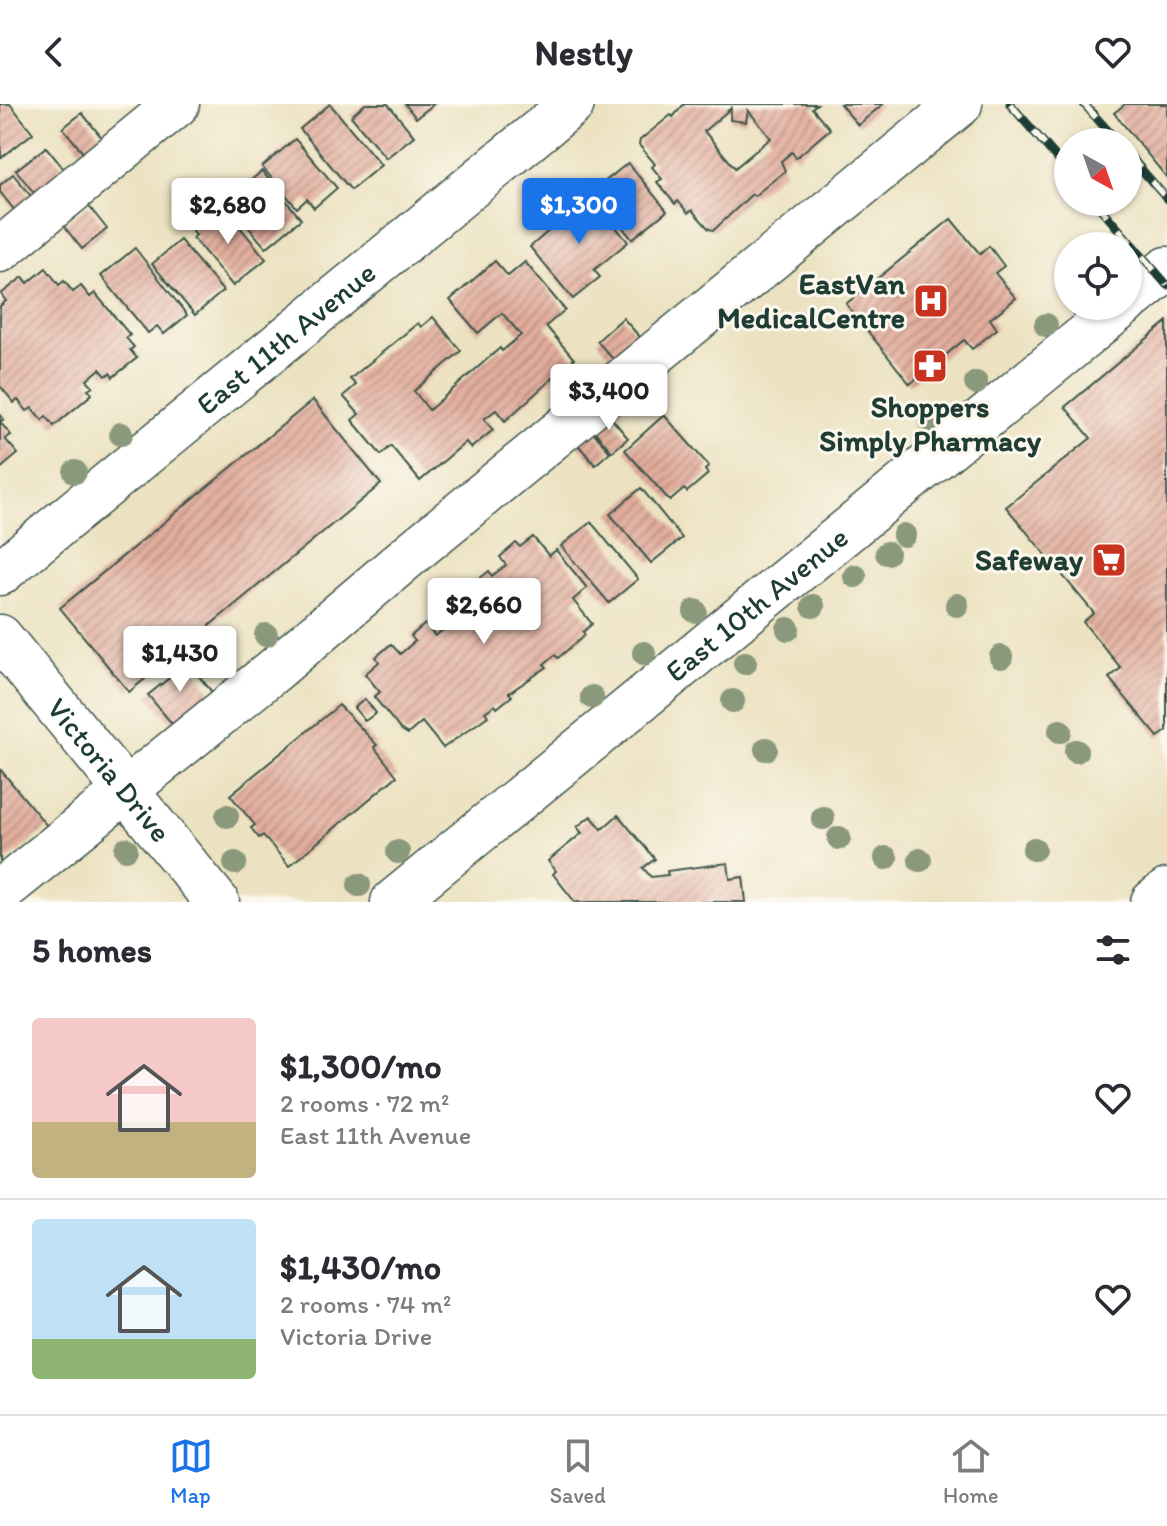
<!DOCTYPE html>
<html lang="en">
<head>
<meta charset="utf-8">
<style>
	:root { --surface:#fff; --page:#f2f2f3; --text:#2b2b33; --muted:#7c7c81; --line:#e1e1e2; --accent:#1a73e8 }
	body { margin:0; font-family:Itim,sans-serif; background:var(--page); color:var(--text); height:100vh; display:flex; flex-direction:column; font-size:30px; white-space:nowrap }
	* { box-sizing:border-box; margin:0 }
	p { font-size:26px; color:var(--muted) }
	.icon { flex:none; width:44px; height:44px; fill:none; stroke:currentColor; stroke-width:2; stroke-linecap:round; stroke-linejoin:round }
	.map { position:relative; height:798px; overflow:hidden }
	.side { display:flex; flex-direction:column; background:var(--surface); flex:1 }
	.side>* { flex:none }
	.needle { width:52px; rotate:140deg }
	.tools { position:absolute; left:1054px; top:24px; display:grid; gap:16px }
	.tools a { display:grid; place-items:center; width:88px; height:88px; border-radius:50%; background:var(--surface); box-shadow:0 2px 6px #0004; font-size:40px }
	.price { position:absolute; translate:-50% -68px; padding:0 18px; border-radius:8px; background:#fff; color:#222; font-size:26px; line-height:52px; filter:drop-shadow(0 2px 4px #0008) }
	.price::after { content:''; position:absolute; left:50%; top:48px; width:24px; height:18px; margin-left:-12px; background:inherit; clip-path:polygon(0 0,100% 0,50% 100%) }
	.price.selected { background:var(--accent); color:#fff }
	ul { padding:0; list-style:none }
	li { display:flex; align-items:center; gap:24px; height:200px; padding:0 32px }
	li+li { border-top:2px solid var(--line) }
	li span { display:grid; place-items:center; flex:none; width:224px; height:160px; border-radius:8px; color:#555 }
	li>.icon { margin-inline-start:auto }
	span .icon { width:96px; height:96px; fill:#fffc; stroke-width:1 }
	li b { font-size:34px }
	h2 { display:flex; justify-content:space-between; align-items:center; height:96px; padding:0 32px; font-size:34px }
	header { display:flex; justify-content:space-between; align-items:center; height:104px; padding:0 32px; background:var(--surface); font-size:36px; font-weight:700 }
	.tabs { display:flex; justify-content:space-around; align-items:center; height:112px; border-top:2px solid var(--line); background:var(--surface); font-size:22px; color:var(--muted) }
	.tabs a { display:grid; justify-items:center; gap:4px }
	.tabs .selected { color:var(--accent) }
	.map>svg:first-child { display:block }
	.building { fill:url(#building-hatch); fill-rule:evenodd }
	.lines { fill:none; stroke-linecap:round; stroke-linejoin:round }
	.minor-casing { stroke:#3e5649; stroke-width:47 }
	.major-casing { stroke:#3e5649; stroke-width:47 }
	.minor { stroke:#fff; stroke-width:44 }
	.major { stroke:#fff; stroke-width:44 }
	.rail-casing { stroke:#1f3d34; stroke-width:9 }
	.rail { stroke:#fbf7ec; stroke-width:6; stroke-dasharray:18; stroke-linecap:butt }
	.tree { fill:#8a987c }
	.labels { text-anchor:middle; stroke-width:6; stroke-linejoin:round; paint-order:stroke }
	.poi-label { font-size:30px; font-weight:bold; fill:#1f3d34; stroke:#fbf7ec; text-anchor:end }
	.street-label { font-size:30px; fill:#1f3d34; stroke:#fbf7ec }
</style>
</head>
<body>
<header><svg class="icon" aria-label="back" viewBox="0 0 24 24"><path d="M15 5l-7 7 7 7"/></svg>Nestly<svg class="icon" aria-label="heart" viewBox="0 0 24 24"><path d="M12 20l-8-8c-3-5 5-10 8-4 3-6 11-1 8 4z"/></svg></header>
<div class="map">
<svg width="1167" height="798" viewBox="0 0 1167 798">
	<defs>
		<pattern id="building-hatch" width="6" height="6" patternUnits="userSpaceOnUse" patternTransform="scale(2)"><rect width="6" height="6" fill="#e2ad9d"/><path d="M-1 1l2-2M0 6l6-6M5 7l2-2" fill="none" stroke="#b78e81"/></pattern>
	</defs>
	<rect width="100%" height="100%" fill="#fbf7ec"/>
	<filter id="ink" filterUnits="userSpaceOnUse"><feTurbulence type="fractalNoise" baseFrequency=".0125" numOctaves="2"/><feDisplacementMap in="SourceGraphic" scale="16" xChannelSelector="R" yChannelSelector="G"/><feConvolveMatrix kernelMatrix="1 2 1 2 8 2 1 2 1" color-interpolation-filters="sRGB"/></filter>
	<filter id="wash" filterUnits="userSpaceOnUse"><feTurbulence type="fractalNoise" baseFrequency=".006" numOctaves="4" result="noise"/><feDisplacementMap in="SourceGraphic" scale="32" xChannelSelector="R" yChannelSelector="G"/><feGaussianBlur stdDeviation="1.8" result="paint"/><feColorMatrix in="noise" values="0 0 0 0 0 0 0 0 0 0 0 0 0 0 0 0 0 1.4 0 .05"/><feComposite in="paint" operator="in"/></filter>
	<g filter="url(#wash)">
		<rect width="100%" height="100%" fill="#ece2c1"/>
		<g id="blocks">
			<!-- building -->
			<g class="building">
				<path d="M 0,0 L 10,0 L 33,29 L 1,54 Z"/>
				<path d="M 330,0 L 381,61 L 351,86 L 300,25 Z"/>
				<path d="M 365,0 L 388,0 L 414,32 L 386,54 L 351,12 Z"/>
				<path d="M 405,0 L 434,0 L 416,14 Z"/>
				<path d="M 684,0 L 817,0 L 812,4 L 830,25 L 796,54 L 792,48 L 781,57 L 785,67 L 754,92 L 752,90 L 714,126 L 709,125 L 692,106 L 688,109 L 678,97 L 675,100 L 657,78 L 662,75 L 652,63 L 655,60 L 639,41 L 640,36 L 671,11 L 673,13 ZM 731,4 L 730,16 L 746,18 L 748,6 L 771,34 L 735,64 L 704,27 Z"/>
				<path d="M 840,0 L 883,0 L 858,21 Z"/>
				<path d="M 1125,0 L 1167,0 L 1167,74 L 1114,9 Z"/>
				<path d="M 82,9 L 103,35 L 84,50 L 63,24 Z"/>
				<path d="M 295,35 L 337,84 L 314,104 L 307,95 L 297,104 L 262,63 Z"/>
				<path d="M 46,43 L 68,70 L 38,94 L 16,66 Z"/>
				<path d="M 628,59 L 667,107 L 632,135 L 593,87 Z"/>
				<path d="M 262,67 L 301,115 L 266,144 L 226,97 Z"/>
				<path d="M 13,70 L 33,95 L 16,108 L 0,88 L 0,81 Z"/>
				<path d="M 590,91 L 628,138 L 594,166 L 600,173 L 573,195 L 530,143 Z"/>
				<path d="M 88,101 L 107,125 L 82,145 L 63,121 Z"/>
				<path d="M 222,101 L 266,155 L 233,182 L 193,134 L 196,131 L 192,127 Z"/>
				<path d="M 951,115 L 980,150 L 989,142 L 1004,162 L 995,169 L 1016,194 L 990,215 L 997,225 L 972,245 L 964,236 L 910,280 L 846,200 Z"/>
				<path d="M 180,136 L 223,187 L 195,211 L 152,160 Z"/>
				<path d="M 135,144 L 187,211 L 164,230 L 157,222 L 148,229 L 101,172 Z"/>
				<path d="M 495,157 L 508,172 L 525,158 L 565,206 L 546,222 L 574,255 L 505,317 L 496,306 L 484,315 L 493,326 L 471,344 L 466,338 L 420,377 L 391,342 L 381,351 L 352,316 L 359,310 L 343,292 L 356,281 L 350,275 L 418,219 L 421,223 L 433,213 L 461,247 L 414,287 L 429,306 L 500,244 L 502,247 L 521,231 L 502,209 L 478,229 L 450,196 Z"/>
				<path d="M 46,164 L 59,181 L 64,177 L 73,188 L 81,182 L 90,193 L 95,189 L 130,231 L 126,234 L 134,243 L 130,246 L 137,254 L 113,273 L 110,269 L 106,272 L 100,265 L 87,276 L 93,282 L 88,285 L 92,290 L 54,322 L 46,312 L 42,316 L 32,304 L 27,307 L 18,296 L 14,299 L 0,282 L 0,202 L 6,197 L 1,190 L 23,173 L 28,179 Z"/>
				<path d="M 623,214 L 646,240 L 620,263 L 597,237 Z"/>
				<path d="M 1167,218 L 1167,627 L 1158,633 L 1109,574 L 1121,564 L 1083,518 L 1094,509 L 1006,403 L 1091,334 L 1065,303 Z"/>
				<path d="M 313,296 L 381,380 L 129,588 L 60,504 Z"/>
				<path d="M 607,309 L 628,334 L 612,348 L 590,322 Z"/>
				<path d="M 0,310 L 4,315 L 0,318 L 11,331 L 5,335 L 18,350 L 0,365 Z"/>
				<path d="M 664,311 L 709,362 L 705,366 L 708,370 L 687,388 L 684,385 L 670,397 L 625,346 Z"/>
				<path d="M 590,324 L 610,348 L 595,361 L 575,337 Z"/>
				<path d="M 641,384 L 682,434 L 651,459 L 610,410 Z"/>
				<path d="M 591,418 L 638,475 L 609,499 L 561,442 Z"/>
				<path d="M 533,433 L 549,452 L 556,446 L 587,484 L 573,496 L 592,520 L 583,528 L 585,531 L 558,554 L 555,551 L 544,560 L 547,563 L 509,589 L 512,592 L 497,604 L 495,601 L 485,608 L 488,612 L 443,644 L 422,618 L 408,630 L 400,625 L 374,593 L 380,588 L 365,570 L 379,558 L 376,553 L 391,540 L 400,550 L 415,537 L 411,532 L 425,520 L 435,532 L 446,524 L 443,521 L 471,498 L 473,501 L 483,493 L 473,480 L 489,467 L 492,472 L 506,461 L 500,453 L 516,439 L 520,443 Z"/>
				<path d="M 188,559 L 212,588 L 173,621 L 148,591 Z"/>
				<path d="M 365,595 L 376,609 L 365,617 L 354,604 Z"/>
				<path d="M 339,601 L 377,641 L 374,643 L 397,672 L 289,762 L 263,731 L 259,734 L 251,724 L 255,721 L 230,691 Z"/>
				<path d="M 0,665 L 48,723 L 0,762 Z"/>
				<path d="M 618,711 L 655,755 L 643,764 L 651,773 L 668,771 L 667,767 L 728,759 L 730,775 L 743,773 L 746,798 L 575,798 L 553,770 L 556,767 L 548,757 L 582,729 L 577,723 L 591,712 L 602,725 Z"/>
			</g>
		</g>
	</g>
	<g filter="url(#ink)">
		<use href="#blocks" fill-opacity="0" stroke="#3e5649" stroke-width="2"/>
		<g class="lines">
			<defs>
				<g id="minor">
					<path d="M 0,146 L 177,0"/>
					<path d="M 1128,197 L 1167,165"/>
					<path id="s1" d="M 0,469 L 572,0"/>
					<path id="s2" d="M 0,533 L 217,798"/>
					<path d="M 0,788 L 272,568 L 413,448 L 960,0"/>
					<path id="s3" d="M 393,798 L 1122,202"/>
				</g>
				<path id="major" d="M 1153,798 L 1167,787"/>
			</defs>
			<!-- minor casing -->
			<use href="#minor" class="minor-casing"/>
			<!-- major casing -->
			<use href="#major" class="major-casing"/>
			<!-- minor -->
			<use href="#minor" class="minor"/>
			<!-- major -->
			<use href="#major" class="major"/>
			<defs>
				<g id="rail">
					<path d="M 1010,0 L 1068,67"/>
					<path d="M 1084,0 L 1118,38"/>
					<path d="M 1128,50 L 1167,95"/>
					<path d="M 1095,98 L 1167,181"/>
				</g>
			</defs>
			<!-- rail casing -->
			<use href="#rail" class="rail-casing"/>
			<!-- rail -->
			<use href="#rail" class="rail"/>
		</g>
		<!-- trees -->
		<g class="tree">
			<circle cx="1046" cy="221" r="12"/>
			<circle cx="976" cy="279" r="12"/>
			<circle cx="930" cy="317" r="12"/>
			<circle cx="121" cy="330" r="12"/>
			<circle cx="75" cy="368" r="12"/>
			<circle cx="904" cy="431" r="12"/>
			<circle cx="887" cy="449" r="12"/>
			<circle cx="855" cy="472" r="12"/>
			<circle cx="957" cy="501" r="12"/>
			<circle cx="813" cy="502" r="12"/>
			<circle cx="695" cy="507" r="12"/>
			<circle cx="788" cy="525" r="12"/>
			<circle cx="266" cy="531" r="12"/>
			<circle cx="644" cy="549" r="12"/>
			<circle cx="1001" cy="553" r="12"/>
			<circle cx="745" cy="559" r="12"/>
			<circle cx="592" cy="593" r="12"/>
			<circle cx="733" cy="597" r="12"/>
			<circle cx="1060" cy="627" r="12"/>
			<circle cx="766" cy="645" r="12"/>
			<circle cx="1076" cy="647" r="12"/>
			<circle cx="227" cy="712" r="12"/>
			<circle cx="823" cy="714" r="12"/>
			<circle cx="839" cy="734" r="12"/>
			<circle cx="126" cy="745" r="12"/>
			<circle cx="1034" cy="745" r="12"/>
			<circle cx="398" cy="748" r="12"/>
			<circle cx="886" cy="754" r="12"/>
			<circle cx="920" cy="756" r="12"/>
			<circle cx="235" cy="759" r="12"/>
			<circle cx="359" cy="781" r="12"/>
		</g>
	</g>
	<!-- icons -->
	<defs>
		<symbol id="hospital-square" viewBox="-11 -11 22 22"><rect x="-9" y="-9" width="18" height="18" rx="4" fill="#c8321e" stroke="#fbf7ec"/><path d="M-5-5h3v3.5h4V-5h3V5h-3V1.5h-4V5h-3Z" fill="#fff"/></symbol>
		<symbol id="pharmacy-square" viewBox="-11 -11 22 22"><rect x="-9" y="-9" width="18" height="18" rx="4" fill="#c8321e" stroke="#fbf7ec"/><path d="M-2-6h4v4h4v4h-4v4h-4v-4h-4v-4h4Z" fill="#fff"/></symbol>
		<symbol id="supermarket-square" viewBox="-11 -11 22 22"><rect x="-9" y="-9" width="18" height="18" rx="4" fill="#c8321e" stroke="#fbf7ec"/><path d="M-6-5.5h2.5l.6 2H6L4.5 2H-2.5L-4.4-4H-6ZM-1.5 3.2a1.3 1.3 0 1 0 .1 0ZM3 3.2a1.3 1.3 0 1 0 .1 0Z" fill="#fff"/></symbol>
	</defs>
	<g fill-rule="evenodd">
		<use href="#hospital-square" x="911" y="177" width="40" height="40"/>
		<use href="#pharmacy-square" x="910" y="242" width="40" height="40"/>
		<use href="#supermarket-square" x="1089" y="436" width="40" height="40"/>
	</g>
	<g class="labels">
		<!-- poi labels -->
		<g class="poi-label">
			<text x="905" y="190">EastVan<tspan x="905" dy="34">MedicalCentre</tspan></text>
			<text x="930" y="313" text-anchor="middle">Shoppers<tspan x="930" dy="34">Simply Pharmacy</tspan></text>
			<text x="1083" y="466">Safeway</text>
		</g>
		<!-- street labels -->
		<g class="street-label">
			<text dy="10" stroke="none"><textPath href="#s1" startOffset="370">East 11th Avenue</textPath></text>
			<text dy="10" stroke="none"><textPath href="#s3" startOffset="470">East 10th Avenue</textPath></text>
			<text dy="10" stroke="none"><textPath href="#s2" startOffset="172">Victoria Drive</textPath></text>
		</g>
	</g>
</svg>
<div class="tools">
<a><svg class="needle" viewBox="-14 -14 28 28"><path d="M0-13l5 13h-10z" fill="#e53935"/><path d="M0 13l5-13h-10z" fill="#7c7c81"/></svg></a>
<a><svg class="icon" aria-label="locate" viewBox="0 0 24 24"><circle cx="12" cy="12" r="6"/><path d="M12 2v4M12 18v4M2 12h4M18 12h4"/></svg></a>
</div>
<b class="price" style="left:228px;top:142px">$2,680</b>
<b class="price selected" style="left:579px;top:142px">$1,300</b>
<b class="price" style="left:609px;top:328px">$3,400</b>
<b class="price" style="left:484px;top:542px">$2,660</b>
<b class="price" style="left:180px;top:590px">$1,430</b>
</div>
<section class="side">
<h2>5 homes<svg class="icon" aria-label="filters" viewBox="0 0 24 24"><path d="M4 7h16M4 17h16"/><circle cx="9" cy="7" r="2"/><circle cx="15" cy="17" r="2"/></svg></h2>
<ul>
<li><span style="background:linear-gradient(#f6c9c9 65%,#c2b280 0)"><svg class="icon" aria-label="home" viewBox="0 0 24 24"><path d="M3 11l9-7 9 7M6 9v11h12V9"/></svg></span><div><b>$1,300/mo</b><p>2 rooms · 72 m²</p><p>East 11th Avenue</p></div><svg class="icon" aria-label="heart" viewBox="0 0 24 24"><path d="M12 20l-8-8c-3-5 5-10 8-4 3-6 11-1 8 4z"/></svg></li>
<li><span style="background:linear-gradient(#bfe0f5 75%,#8fb573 0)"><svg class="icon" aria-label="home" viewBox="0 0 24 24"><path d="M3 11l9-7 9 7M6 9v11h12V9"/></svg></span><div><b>$1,430/mo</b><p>2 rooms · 74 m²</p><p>Victoria Drive</p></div><svg class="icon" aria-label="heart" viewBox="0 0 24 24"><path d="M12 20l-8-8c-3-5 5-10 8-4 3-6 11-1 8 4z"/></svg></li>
</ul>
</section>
<nav class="tabs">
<a class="selected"><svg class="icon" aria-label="map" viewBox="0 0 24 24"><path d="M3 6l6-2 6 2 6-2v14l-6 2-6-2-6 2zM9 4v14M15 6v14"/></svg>Map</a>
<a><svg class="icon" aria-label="saved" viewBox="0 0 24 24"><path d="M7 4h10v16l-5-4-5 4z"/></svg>Saved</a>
<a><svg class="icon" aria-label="home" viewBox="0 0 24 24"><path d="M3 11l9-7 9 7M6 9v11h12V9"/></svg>Home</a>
</nav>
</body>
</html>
